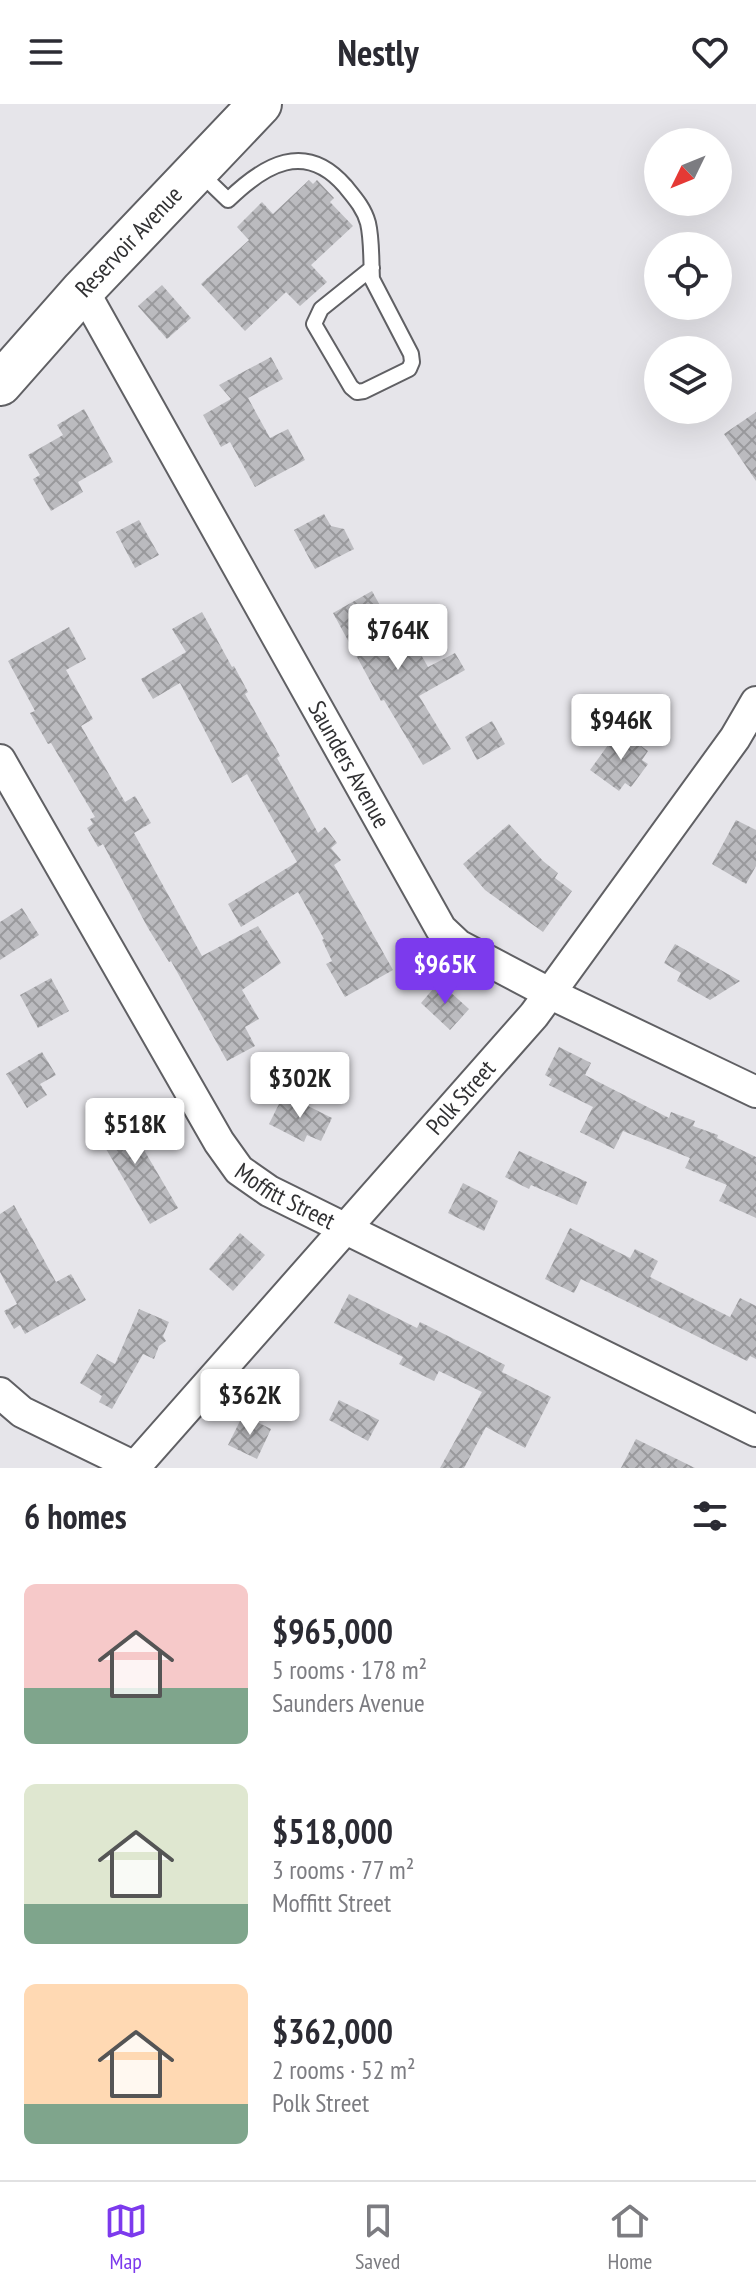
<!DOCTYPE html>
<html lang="en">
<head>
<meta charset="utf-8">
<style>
	:root { --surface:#fff; --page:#f7f7f7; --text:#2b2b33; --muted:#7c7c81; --line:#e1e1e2; --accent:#7c3aed }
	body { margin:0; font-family:"PT Sans Narrow",sans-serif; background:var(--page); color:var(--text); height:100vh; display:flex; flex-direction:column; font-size:30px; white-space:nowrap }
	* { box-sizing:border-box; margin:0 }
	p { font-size:26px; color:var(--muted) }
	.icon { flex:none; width:44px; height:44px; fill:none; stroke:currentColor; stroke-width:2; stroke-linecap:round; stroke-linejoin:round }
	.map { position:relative; height:1364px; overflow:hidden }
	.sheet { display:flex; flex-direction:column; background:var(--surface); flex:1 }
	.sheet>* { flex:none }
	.needle { width:52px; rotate:227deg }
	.controls { position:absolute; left:644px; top:24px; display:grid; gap:16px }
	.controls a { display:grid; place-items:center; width:88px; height:88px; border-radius:50%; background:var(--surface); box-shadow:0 8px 32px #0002; font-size:40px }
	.price { position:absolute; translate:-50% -68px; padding:0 18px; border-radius:8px; background:#fff; color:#222; font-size:26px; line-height:52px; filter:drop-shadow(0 2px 4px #0008) }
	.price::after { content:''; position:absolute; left:50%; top:48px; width:24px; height:18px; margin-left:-12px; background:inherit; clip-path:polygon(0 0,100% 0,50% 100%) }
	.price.current { background:var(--accent); color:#fff }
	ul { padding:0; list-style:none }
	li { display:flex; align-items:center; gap:24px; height:200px; padding:0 24px }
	li span { display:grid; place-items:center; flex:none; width:224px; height:160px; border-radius:12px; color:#555 }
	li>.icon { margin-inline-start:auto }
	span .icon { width:96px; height:96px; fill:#fffc; stroke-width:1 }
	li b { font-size:34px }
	h2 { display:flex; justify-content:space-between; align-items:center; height:96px; padding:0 24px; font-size:34px }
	header { display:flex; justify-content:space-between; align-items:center; height:104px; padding:0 24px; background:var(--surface); font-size:36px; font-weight:800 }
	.dock { display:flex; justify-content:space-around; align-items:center; height:112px; border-top:2px solid var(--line); background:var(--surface); font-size:22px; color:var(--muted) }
	.dock a { display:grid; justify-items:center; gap:4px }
	.dock .current { color:var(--accent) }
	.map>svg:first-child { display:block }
	.building { fill:url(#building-cross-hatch) }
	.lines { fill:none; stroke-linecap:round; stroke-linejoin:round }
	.service-casing { stroke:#606064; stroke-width:18 }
	.minor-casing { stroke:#606064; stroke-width:34 }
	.secondary-casing { stroke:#606064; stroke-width:46 }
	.service { stroke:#fff; stroke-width:14 }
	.minor { stroke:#fff; stroke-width:30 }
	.secondary { stroke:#fff; stroke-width:42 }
	.labels { text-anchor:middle; stroke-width:6; stroke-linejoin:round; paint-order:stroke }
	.street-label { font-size:24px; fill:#313133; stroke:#f3f3f7 }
</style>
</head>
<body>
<header><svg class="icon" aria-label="menu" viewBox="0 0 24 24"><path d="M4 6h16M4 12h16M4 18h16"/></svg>Nestly<svg class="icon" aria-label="heart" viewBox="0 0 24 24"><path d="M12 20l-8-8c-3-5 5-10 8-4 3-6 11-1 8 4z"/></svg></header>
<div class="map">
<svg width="756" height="1364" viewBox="0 0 756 1364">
	<defs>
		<pattern id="building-cross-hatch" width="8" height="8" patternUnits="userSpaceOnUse" patternTransform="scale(2)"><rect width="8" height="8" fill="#bbbbbf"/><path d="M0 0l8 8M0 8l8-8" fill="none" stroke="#99999c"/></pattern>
	</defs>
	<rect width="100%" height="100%" fill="#e6e5ea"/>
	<!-- building -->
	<g class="building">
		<path d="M 309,76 L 313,80 L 317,76 L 334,94 L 330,98 L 353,122 L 311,161 L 327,178 L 300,202 L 286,188 L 245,227 L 201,180 L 249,136 L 237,123 L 262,98 L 273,110 Z"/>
		<path d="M 162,181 L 191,214 L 167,235 L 138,202 Z"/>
		<path d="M 271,253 L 283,275 L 248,294 L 270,334 L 288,325 L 305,356 L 255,383 L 230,338 L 221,343 L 203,311 L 231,295 L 219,281 Z"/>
		<path d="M 84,305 L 113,358 L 78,378 L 83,388 L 51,407 L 33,375 L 40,371 L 28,351 L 63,331 L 57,321 Z"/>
		<path d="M 756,308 L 756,377 L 724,330 Z"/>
		<path d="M 324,410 L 331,422 L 344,425 L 354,445 L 315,465 L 294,426 Z"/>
		<path d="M 139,416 L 159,451 L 135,464 L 116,428 Z"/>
		<path d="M 372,487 L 398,534 L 408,528 L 428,563 L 455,549 L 465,566 L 419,592 L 451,645 L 423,661 L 384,596 L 381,597 L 333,509 Z"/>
		<path d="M 202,508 L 232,563 L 234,562 L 248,588 L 245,590 L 280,652 L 277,654 L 318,729 L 325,723 L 337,739 L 331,744 L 341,756 L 334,761 L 393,866 L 345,893 L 326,860 L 332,857 L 322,836 L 324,835 L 298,788 L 241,823 L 228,800 L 297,758 L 247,670 L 232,679 L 180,579 L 153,595 L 141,575 L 186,548 L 172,525 Z"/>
		<path d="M 69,523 L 86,555 L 66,566 L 93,615 L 81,622 L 125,698 L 135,692 L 151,719 L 134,729 L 202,852 L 258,822 L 281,859 L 242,886 L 259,915 L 245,923 L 255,942 L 227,957 L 171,857 L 169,858 L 148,824 L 103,740 L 98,743 L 87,724 L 93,720 L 90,715 L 95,713 L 51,639 L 48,640 L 30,609 L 35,607 L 8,557 Z"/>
		<path d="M 492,617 L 505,640 L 477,656 L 465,633 Z"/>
		<path d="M 619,626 L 648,647 L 642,656 L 648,660 L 631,683 L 625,679 L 619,687 L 590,666 Z"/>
		<path d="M 736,716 L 756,726 L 756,762 L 746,780 L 712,760 Z"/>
		<path d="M 509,720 L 543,757 L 558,769 L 555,774 L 572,787 L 543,828 L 485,786 L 463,760 Z"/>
		<path d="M 22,804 L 39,831 L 0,856 L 0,818 Z"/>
		<path d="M 675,840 L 740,877 L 710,896 L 677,877 L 681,869 L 664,859 Z"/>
		<path d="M 51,874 L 69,907 L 38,924 L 20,891 Z"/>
		<path d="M 439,878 L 469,905 L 450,926 L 421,899 Z"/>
		<path d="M 559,943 L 591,959 L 585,971 L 669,1014 L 671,1008 L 695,1017 L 693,1022 L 718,1031 L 717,1034 L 756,1053 L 756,1114 L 719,1097 L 727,1081 L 685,1064 L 690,1054 L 623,1027 L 614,1045 L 580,1028 L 593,1003 L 549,981 L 552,975 L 545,971 Z"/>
		<path d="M 42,948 L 56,971 L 40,980 L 47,991 L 27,1004 L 6,970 Z"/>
		<path d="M 284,990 L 332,1014 L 321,1037 L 307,1031 L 304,1038 L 269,1020 Z"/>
		<path d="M 120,1005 L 178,1104 L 150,1120 L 92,1021 Z"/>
		<path d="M 519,1047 L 587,1078 L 577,1101 L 531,1081 L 529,1085 L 505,1073 Z"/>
		<path d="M 463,1079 L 498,1097 L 484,1127 L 448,1109 Z"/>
		<path d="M 14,1101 L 56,1178 L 71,1170 L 86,1196 L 25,1230 L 20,1221 L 14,1225 L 4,1207 L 17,1200 L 0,1168 L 0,1110 Z"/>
		<path d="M 570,1124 L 630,1154 L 635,1145 L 658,1157 L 650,1173 L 730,1213 L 740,1194 L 756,1202 L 756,1255 L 750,1252 L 747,1257 L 581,1175 L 574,1189 L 545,1175 Z"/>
		<path d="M 240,1129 L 265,1151 L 233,1187 L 209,1165 Z"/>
		<path d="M 349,1190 L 417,1224 L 420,1218 L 454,1235 L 505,1261 L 502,1268 L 551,1293 L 525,1344 L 486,1323 L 464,1364 L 440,1364 L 482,1288 L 439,1267 L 434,1277 L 399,1260 L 403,1253 L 334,1219 Z"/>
		<path d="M 139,1205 L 169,1218 L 163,1232 L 166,1237 L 159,1242 L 154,1255 L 143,1250 L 112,1305 L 99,1298 L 102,1292 L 80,1279 L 97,1250 L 115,1260 Z"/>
		<path d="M 339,1296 L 379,1316 L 368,1337 L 329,1316 Z"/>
		<path d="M 243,1311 L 271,1325 L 257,1355 L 228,1341 Z"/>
		<path d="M 636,1335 L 695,1364 L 621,1364 Z"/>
	</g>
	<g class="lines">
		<defs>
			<path id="service" d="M 200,69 L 228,96 C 264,61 305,36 345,82 C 354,93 364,104 368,119 C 372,136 371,157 372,175 L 411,250 L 412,258 L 409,265 L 364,287 L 357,288 L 351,283 L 314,220 L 321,205 L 372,164"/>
			<g id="minor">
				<path id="s1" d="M 83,186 L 441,825 L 458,841 L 551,890 L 756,988"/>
				<path id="s2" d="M 0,656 L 219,1038 L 239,1066 L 269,1087 L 756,1327"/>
				<path d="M 0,1289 L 22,1308 L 137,1364"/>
				<path id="s3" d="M 134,1364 L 534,911 L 735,634 L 756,598"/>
			</g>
			<g id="secondary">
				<path id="s4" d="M 0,280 L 83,186 L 260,0"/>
			</g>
		</defs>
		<!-- service casing -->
		<use href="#service" class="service-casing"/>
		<!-- minor casing -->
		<use href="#minor" class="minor-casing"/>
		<!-- secondary casing -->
		<use href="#secondary" class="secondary-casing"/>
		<!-- service -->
		<use href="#service" class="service"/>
		<!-- minor -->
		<use href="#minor" class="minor"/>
		<!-- secondary -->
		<use href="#secondary" class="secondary"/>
	</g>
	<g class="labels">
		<!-- street labels -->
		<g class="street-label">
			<text dy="8" stroke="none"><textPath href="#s4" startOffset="192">Reservoir Avenue</textPath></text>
			<text dy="8" stroke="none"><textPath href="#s1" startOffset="544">Saunders Avenue</textPath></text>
			<text dy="8" stroke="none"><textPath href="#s3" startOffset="494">Polk Street</textPath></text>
			<text dy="8" stroke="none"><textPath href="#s2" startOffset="528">Moffitt Street</textPath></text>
		</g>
	</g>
</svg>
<div class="controls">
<a><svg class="needle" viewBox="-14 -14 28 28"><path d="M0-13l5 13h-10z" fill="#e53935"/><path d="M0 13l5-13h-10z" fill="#7c7c81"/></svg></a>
<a><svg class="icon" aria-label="locate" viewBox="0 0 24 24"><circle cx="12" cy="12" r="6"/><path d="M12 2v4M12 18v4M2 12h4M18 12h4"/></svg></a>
<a><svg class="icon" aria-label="layers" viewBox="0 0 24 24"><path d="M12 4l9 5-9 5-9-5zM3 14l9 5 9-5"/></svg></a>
</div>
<b class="price" style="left:398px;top:568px">$764K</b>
<b class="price" style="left:621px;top:658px">$946K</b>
<b class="price current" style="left:445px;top:902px">$965K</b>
<b class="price" style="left:300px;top:1016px">$302K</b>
<b class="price" style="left:135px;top:1062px">$518K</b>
<b class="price" style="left:250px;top:1333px">$362K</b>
</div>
<section class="sheet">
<h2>6 homes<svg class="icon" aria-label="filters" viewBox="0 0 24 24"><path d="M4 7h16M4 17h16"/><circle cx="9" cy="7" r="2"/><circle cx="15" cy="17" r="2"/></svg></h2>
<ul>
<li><span style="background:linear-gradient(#f6c9c9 65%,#7fa58c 0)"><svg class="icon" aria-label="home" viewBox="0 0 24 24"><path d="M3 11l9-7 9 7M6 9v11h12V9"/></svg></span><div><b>$965,000</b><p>5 rooms · 178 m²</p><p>Saunders Avenue</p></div></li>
<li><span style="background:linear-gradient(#dfe7d0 75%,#7fa58c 0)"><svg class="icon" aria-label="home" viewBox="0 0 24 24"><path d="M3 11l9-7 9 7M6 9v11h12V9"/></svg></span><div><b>$518,000</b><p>3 rooms · 77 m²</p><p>Moffitt Street</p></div></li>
<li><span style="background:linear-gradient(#ffd9b3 75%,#7fa58c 0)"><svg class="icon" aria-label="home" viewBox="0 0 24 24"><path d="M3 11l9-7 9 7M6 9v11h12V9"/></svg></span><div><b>$362,000</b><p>2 rooms · 52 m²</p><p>Polk Street</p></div></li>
</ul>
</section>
<nav class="dock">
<a class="current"><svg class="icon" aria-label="map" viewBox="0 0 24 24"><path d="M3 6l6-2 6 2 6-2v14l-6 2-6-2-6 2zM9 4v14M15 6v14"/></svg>Map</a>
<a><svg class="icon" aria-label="saved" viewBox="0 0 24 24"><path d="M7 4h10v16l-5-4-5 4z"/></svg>Saved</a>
<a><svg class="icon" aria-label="home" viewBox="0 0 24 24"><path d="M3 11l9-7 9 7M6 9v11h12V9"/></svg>Home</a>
</nav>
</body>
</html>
